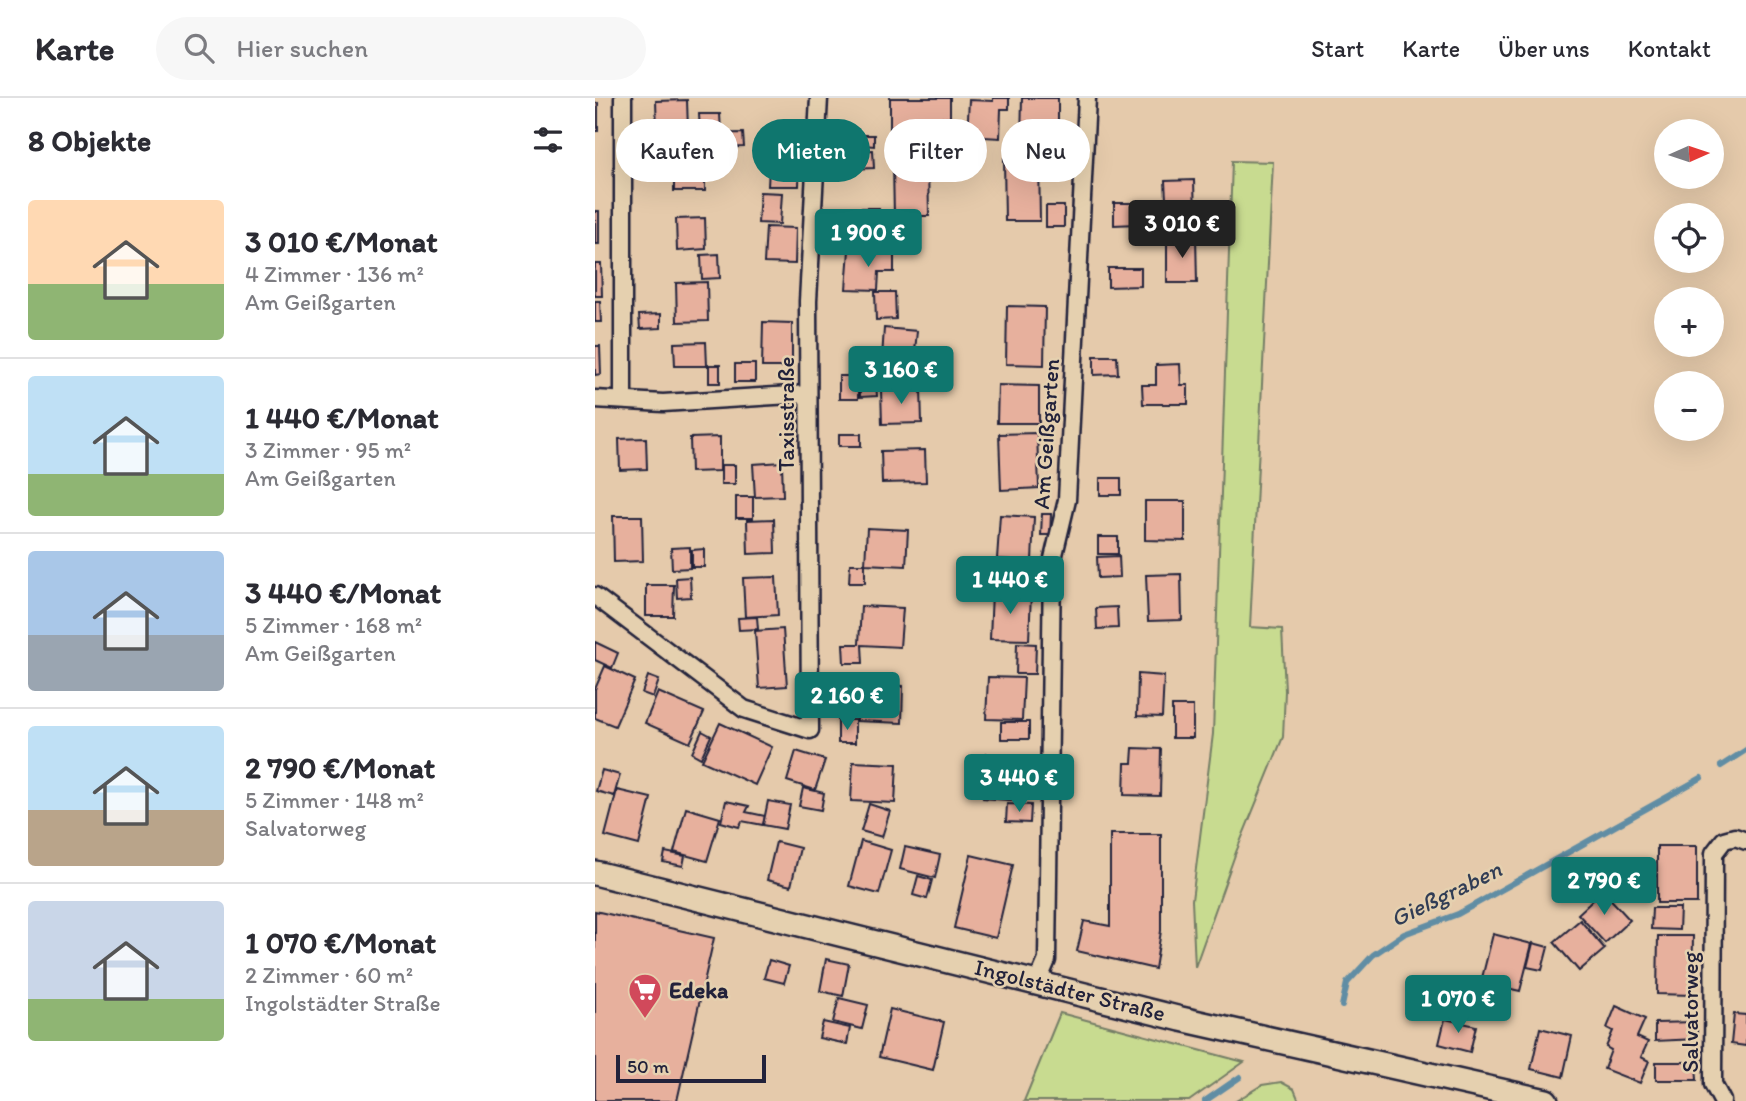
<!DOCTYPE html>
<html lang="de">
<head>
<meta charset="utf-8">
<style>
	:root { --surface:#fff; --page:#f7f7f7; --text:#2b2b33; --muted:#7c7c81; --line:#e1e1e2; --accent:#0f766e }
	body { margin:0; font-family:Itim,sans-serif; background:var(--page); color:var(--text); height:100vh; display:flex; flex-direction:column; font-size:26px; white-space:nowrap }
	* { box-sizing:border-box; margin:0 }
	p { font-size:23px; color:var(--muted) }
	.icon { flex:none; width:38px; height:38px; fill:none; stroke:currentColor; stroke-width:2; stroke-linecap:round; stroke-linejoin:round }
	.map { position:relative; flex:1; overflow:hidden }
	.side { display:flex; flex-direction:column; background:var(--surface); width:595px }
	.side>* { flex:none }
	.hud { position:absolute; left:21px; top:21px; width:665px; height:63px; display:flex; gap:14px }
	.needle { width:46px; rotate:87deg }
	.tools { position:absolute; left:1059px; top:21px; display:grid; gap:14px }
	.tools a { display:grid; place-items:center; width:70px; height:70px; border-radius:50%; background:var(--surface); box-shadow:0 7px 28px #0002; font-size:35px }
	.scale { position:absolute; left:21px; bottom:18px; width:150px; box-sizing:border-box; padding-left:7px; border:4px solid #22223b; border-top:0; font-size:19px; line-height:24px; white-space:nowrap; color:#22223b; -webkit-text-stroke:5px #e5d0af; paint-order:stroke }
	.price { position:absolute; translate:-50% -60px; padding:0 16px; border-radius:7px; background:var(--accent); color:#fff; font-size:23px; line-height:46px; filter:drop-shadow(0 2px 4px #0008) }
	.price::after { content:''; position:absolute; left:50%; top:42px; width:21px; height:16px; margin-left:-10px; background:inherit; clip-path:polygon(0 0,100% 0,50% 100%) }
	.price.current { background:#222; color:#fff }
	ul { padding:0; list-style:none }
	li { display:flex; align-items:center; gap:21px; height:175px; padding:0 28px }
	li+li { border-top:2px solid var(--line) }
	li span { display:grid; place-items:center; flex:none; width:196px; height:140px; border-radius:7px; color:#555 }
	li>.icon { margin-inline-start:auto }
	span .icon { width:84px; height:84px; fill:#fffc; stroke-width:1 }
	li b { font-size:30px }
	h2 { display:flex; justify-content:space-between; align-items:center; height:84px; padding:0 28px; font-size:30px }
	.chip { padding:0 24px; border-radius:32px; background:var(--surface); box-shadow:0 7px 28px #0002; font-size:24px; line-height:63px }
	.chip.current { background:var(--accent); color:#fff }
	header { display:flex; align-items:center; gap:42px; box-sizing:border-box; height:98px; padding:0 35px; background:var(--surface); border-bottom:2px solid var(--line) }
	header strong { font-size:33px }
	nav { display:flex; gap:38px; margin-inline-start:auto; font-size:24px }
	.search { width:490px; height:63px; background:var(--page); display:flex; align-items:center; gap:18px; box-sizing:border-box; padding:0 24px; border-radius:38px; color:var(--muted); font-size:26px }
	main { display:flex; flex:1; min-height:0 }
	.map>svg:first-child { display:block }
	.green { fill:#c8db90; stroke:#757e66; stroke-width:2 }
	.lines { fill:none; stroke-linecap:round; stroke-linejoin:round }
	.stream { stroke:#608da4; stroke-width:6 }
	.building { fill:#e7b09d; stroke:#22223b; stroke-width:2 }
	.street-casing { stroke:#22223b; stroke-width:21 }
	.secondary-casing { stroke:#22223b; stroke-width:28 }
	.street { stroke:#e5d0af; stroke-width:16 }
	.secondary { stroke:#e5d0af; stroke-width:23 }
	.labels { text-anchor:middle; stroke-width:5; stroke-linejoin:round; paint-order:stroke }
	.street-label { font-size:23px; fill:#22223b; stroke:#e5d0af }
	.poi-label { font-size:23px; font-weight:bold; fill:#22223b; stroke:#e5d0af; text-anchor:start }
	.water-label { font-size:24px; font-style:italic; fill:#313d55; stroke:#e5d0af }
</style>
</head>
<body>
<header>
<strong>Karte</strong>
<div class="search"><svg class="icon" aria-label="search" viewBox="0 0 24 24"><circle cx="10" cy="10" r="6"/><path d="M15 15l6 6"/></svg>Hier suchen</div>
<nav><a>Start</a><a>Karte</a><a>Über uns</a><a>Kontakt</a></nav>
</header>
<main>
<section class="side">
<h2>8 Objekte<svg class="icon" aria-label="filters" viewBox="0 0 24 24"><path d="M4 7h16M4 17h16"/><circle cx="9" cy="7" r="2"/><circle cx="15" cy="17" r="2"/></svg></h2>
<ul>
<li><span style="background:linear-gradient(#ffd9b3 60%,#8fb573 0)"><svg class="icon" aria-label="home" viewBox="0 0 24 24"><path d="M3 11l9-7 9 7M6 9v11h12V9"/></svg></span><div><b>3 010 €/Monat</b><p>4 Zimmer · 136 m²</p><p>Am Geißgarten</p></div></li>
<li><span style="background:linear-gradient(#bfe0f5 70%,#8fb573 0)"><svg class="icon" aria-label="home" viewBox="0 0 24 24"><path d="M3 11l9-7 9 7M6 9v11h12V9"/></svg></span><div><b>1 440 €/Monat</b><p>3 Zimmer · 95 m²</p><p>Am Geißgarten</p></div></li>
<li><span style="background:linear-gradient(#a9c7e8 60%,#9aa5b1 0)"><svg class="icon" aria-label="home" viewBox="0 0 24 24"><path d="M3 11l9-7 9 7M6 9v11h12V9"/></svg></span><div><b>3 440 €/Monat</b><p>5 Zimmer · 168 m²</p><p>Am Geißgarten</p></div></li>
<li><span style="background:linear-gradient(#bfe0f5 60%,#b9a48a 0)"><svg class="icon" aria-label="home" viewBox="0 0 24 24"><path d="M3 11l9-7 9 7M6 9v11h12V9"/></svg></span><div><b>2 790 €/Monat</b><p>5 Zimmer · 148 m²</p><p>Salvatorweg</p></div></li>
<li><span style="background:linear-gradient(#c9d6e8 70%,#8fb573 0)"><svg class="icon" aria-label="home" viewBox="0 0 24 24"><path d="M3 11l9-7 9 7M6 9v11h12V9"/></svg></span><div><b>1 070 €/Monat</b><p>2 Zimmer · 60 m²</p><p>Ingolstädter Straße</p></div></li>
</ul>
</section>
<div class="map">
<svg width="1151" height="1003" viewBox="0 0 1151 1003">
	<rect width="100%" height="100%" fill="#e5caab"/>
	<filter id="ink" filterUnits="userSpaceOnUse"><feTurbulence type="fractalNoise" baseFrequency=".0143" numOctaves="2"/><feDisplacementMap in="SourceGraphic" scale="14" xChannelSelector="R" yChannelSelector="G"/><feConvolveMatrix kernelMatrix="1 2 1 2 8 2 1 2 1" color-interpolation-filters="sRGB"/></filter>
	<g filter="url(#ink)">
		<!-- green -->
		<g class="green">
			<path d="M 637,63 L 678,64 L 655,529 L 687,531 L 690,593 L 688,639 L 641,754 L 600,869 L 597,802 L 618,636 Z"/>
			<path d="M 465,915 L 649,964 L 594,1003 L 429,1003 Z"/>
			<path d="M 686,984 L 699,991 L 704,1003 L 641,1003 L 667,987 Z"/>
		</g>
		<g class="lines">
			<!-- stream -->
			<g class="stream">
				<path d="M 1126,668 L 1151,652"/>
				<path d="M 747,908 L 752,885 L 778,857 L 809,836 L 863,816 L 1106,680"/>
				<path d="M 610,1003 L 645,979"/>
			</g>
		</g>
		<!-- building -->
		<g class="building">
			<path d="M 295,0 L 355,0 L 355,20 L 334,19 L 334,38 L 295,37 Z"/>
			<path d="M 398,0 L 414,0 L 414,11 L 406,11 L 405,40 L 372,38 L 374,2 L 398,3 Z"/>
			<path d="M 427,0 L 463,0 L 463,43 L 426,42 Z"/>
			<path d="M 92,2 L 93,32 L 62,33 L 61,3 Z"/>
			<rect x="0" y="5" width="3" height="28"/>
			<path d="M 104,16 L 125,16 L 126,34 L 105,34 Z"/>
			<path d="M 148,35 L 149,49 L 106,50 L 105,36 Z"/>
			<path d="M 269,37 L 279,37 L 279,48 L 269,47 Z"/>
			<path d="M 454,48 L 471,50 L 468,76 L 451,74 Z"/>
			<path d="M 175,51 L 205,52 L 204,88 L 173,88 Z"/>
			<path d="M 278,52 L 279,70 L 256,71 L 255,53 Z"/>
			<path d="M 110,53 L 110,93 L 79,93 L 79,54 Z"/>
			<path d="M 409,60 L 444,60 L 445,123 L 410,123 Z"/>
			<path d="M 333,66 L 334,118 L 299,118 L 298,67 Z"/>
			<path d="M 599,82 L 600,119 L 572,120 L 570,83 Z"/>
			<path d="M 165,94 L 187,95 L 185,126 L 163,125 Z"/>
			<path d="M 519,105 L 542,105 L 542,126 L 519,127 Z"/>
			<rect x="451" y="108" width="18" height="21"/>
			<rect x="251" y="110" width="33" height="22"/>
			<rect x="0" y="113" width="4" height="33"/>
			<rect x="542" y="114" width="8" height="12"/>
			<path d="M 110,120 L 111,151 L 82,153 L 81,121 Z"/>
			<path d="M 171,129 L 201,130 L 200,166 L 169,165 Z"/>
			<path d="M 601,138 L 602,185 L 572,185 L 572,139 Z"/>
			<path d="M 254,152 L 299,155 L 299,174 L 284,174 L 283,192 L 251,191 Z"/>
			<path d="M 124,156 L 125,180 L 107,181 L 106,157 Z"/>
			<path d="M 0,166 L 6,166 L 7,198 L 0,198 Z"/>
			<path d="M 513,170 L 546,170 L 546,188 L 513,189 Z"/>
			<path d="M 112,184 L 113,223 L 82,224 L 81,185 Z"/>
			<path d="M 280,194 L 300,194 L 301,221 L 281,222 Z"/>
			<path d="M 0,203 L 5,203 L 6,224 L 0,224 Z"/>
			<path d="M 412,208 L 450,209 L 449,267 L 411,266 Z"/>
			<path d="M 66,216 L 66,230 L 45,231 L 44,217 Z"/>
			<path d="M 168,224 L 197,225 L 197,269 L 167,269 Z"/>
			<path d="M 289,230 L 322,233 L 319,263 L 287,260 Z"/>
			<path d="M 111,244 L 112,268 L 80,268 L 79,245 Z"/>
			<path d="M 0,248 L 5,248 L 6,276 L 0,277 Z"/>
			<path d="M 499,258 L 522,258 L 523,276 L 499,277 Z"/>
			<rect x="140" y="266" width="20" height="18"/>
			<path d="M 585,266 L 586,287 L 593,287 L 593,306 L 548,306 L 547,287 L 561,287 L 561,267 Z"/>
			<rect x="114" y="267" width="11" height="18"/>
			<rect x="244" y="278" width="19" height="23"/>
			<path d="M 281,286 L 282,298 L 265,299 L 265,287 Z"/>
			<path d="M 403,287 L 444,288 L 444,325 L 402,325 Z"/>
			<path d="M 326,290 L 327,325 L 287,326 L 286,291 Z"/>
			<path d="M 442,335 L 444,390 L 406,392 L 404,336 Z"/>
			<rect x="244" y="336" width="22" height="12"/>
			<path d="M 125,339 L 125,373 L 96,374 L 95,340 Z"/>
			<path d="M 51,340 L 52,371 L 25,372 L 24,341 Z"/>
			<path d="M 330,352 L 331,384 L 287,385 L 286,353 Z"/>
			<path d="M 187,364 L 188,398 L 160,399 L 158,366 Z"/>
			<rect x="126" y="367" width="14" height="19"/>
			<rect x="505" y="380" width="21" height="17"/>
			<rect x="141" y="399" width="17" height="21"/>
			<path d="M 550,403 L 590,403 L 590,443 L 550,442 Z"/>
			<path d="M 447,416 L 456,416 L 455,437 L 446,437 Z"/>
			<path d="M 405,417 L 439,419 L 437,463 L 402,461 Z"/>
			<path d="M 18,418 L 47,418 L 48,463 L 19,464 Z"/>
			<path d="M 179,421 L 180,455 L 153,456 L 152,422 Z"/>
			<path d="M 272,430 L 313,432 L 311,468 L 270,466 Z"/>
			<rect x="503" y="439" width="20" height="17"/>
			<path d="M 95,449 L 95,470 L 77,471 L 76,450 Z"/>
			<path d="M 109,451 L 109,469 L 97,469 L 97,452 Z"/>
			<path d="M 524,458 L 525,479 L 503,480 L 502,459 Z"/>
			<path d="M 255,466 L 270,466 L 270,485 L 254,485 Z"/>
			<path d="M 424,466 L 443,469 L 441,482 L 423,480 Z"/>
			<path d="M 586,476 L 587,522 L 553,523 L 551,477 Z"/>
			<path d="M 95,479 L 96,499 L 82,500 L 81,480 Z"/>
			<path d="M 181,479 L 183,517 L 150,519 L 148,480 Z"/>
			<path d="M 51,487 L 79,487 L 78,518 L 51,518 Z"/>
			<path d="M 397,494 L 436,496 L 434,542 L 395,541 Z"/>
			<path d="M 266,508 L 308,510 L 305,549 L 267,547 L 268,565 L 249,565 L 248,546 L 264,546 Z"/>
			<path d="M 522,509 L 523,530 L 502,531 L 501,510 Z"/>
			<path d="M 162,519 L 163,531 L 144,532 L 143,520 Z"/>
			<path d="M 188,531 L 192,588 L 164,590 L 160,533 Z"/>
			<path d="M 0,544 L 23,555 L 17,570 L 0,562 Z"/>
			<path d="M 422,545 L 441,546 L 440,576 L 421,576 Z"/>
			<path d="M 10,568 L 40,582 L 20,628 L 0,620 L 0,591 Z"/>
			<path d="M 543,576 L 569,578 L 567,619 L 542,618 Z"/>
			<path d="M 53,578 L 64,582 L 58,599 L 47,595 Z"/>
			<path d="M 393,579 L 429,580 L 427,622 L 391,621 Z"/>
			<path d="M 264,586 L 308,588 L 307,625 L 262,623 Z"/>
			<path d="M 63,594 L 109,614 L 95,645 L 50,625 Z"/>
			<rect x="577" y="608" width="21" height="32"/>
			<rect x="243" y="622" width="17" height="23"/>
			<rect x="406" y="624" width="28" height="17"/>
			<path d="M 125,625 L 177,649 L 160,687 L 107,663 Z"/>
			<path d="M 107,633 L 116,638 L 106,660 L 97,655 Z"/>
			<path d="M 538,650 L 566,651 L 565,698 L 529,697 L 530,665 L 537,665 Z"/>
			<path d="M 201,653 L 230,662 L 220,692 L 192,683 Z"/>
			<path d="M 392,656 L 429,659 L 425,703 L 388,700 Z"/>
			<path d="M 258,664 L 302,666 L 300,705 L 256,703 Z"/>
			<path d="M 7,672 L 25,677 L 19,698 L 1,693 Z"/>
			<path d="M 208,690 L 229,695 L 226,712 L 204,708 Z"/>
			<path d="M 22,692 L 56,700 L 44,747 L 10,738 Z"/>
			<path d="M 131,703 L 154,708 L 151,714 L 170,718 L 168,727 L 147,723 L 144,729 L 126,724 Z"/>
			<path d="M 173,703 L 195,707 L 190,731 L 168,727 Z"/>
			<path d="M 274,706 L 295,713 L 287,739 L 266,733 Z"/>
			<path d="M 412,706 L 436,707 L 435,725 L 411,724 Z"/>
			<path d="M 91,710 L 125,720 L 112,763 L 79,754 Z"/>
			<path d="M 515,736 L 566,736 L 566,833 L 560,871 L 482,853 L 489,823 L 515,828 Z"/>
			<path d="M 266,743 L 296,752 L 284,796 L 254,788 Z"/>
			<path d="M 181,744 L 205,750 L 196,788 L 172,782 Z"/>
			<rect x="1062" y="748" width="40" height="57"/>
			<path d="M 310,749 L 345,757 L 340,780 L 305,771 Z"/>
			<path d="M 70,754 L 90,758 L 88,768 L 68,764 Z"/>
			<path d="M 376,757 L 418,767 L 401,840 L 359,830 Z"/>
			<path d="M 323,778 L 337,782 L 332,801 L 318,797 Z"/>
			<path d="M 1008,793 L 1035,822 L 1010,845 L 983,816 Z"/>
			<path d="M 1057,810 L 1085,810 L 1084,832 L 1056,831 Z"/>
			<path d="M 0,813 L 119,840 L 82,1003 L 0,1003 Z"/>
			<path d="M 985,822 L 1010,851 L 984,873 L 959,844 Z"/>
			<path d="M 898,836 L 937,846 L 925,893 L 886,884 Z"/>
			<path d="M 1063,838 L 1098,838 L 1097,897 L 1062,896 Z"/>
			<path d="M 938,845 L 953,849 L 947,872 L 932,869 Z"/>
			<path d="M 231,861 L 254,866 L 248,898 L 225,893 Z"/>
			<path d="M 174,862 L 194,868 L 189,885 L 169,880 Z"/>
			<path d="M 244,900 L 273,907 L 267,931 L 238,924 Z"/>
			<path d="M 1021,908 L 1050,921 L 1042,939 L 1053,944 L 1046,959 L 1054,963 L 1045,985 L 1009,971 L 1016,952 L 1011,949 L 1018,933 L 1012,930 Z"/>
			<path d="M 295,911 L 349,924 L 338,972 L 284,959 Z"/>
			<path d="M 1139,916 L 1151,917 L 1151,948 L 1136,946 Z"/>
			<path d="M 850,921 L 881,928 L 875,954 L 844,946 Z"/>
			<path d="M 228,924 L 255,930 L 252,946 L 224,940 Z"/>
			<path d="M 1102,924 L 1102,941 L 1060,943 L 1060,925 Z"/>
			<path d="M 945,930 L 977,938 L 968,979 L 936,971 Z"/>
			<path d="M 1061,964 L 1101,964 L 1102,982 L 1061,982 Z"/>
		</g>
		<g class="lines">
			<defs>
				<g id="street">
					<path d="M 28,0 L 28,302"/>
					<path d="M 0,301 L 68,305 L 213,296"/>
					<path d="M 0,498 L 149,611 L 215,632 L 213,203 L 224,0"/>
					<path d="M 443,883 L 452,862 L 457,465 L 472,402 L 492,0"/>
					<path d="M 1127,1003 L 1118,986 L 1119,755 L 1129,742 L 1140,739 L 1151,743"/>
				</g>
				<path id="secondary" d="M 0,775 L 586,921 L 951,1003"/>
			</defs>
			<!-- street casing -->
			<use href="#street" class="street-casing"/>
			<!-- secondary casing -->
			<use href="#secondary" class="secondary-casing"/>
			<!-- street -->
			<use href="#street" class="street"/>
			<!-- secondary -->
			<use href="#secondary" class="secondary"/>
		</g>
	</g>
	<!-- icons -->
	<defs>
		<symbol id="supermarket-pin" viewBox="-11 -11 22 30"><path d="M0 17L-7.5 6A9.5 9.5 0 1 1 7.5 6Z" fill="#d1495b" stroke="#e5d0af"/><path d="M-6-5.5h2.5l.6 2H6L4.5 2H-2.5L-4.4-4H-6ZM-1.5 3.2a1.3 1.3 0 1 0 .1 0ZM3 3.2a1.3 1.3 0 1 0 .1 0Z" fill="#fff"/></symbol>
	</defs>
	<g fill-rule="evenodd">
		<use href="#supermarket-pin" x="31" y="873" width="38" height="52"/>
	</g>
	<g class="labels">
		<!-- street labels -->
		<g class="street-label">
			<text transform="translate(191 316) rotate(-90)" y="8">Taxisstraße</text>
			<text transform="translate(451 336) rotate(-86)" y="8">Am Geißgarten</text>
			<text transform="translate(475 892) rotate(14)" y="8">Ingolstädter Straße</text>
			<text transform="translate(1095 914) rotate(-90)" y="8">Salvatorweg</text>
		</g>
		<!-- poi labels -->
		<g class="poi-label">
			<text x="74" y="900">Edeka</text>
		</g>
		<!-- water labels -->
		<g class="water-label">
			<text transform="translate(851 796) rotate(-26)" y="8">Gießgraben</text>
		</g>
	</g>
</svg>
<div class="tools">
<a><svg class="needle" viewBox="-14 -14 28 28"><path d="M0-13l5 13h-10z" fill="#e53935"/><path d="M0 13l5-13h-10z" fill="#7c7c81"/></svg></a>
<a><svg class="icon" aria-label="locate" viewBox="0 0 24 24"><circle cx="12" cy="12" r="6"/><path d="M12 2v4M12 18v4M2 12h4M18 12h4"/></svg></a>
<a>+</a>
<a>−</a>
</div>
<div class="scale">50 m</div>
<b class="price current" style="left:587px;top:162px">3 010 €</b>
<b class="price" style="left:273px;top:171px">1 900 €</b>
<b class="price" style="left:306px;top:308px">3 160 €</b>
<b class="price" style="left:415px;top:518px">1 440 €</b>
<b class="price" style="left:252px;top:634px">2 160 €</b>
<b class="price" style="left:424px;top:716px">3 440 €</b>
<b class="price" style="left:1009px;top:819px">2 790 €</b>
<b class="price" style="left:863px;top:937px">1 070 €</b>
<div class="hud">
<a class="chip">Kaufen</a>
<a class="chip current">Mieten</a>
<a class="chip">Filter</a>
<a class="chip">Neu</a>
</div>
</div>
</main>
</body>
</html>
